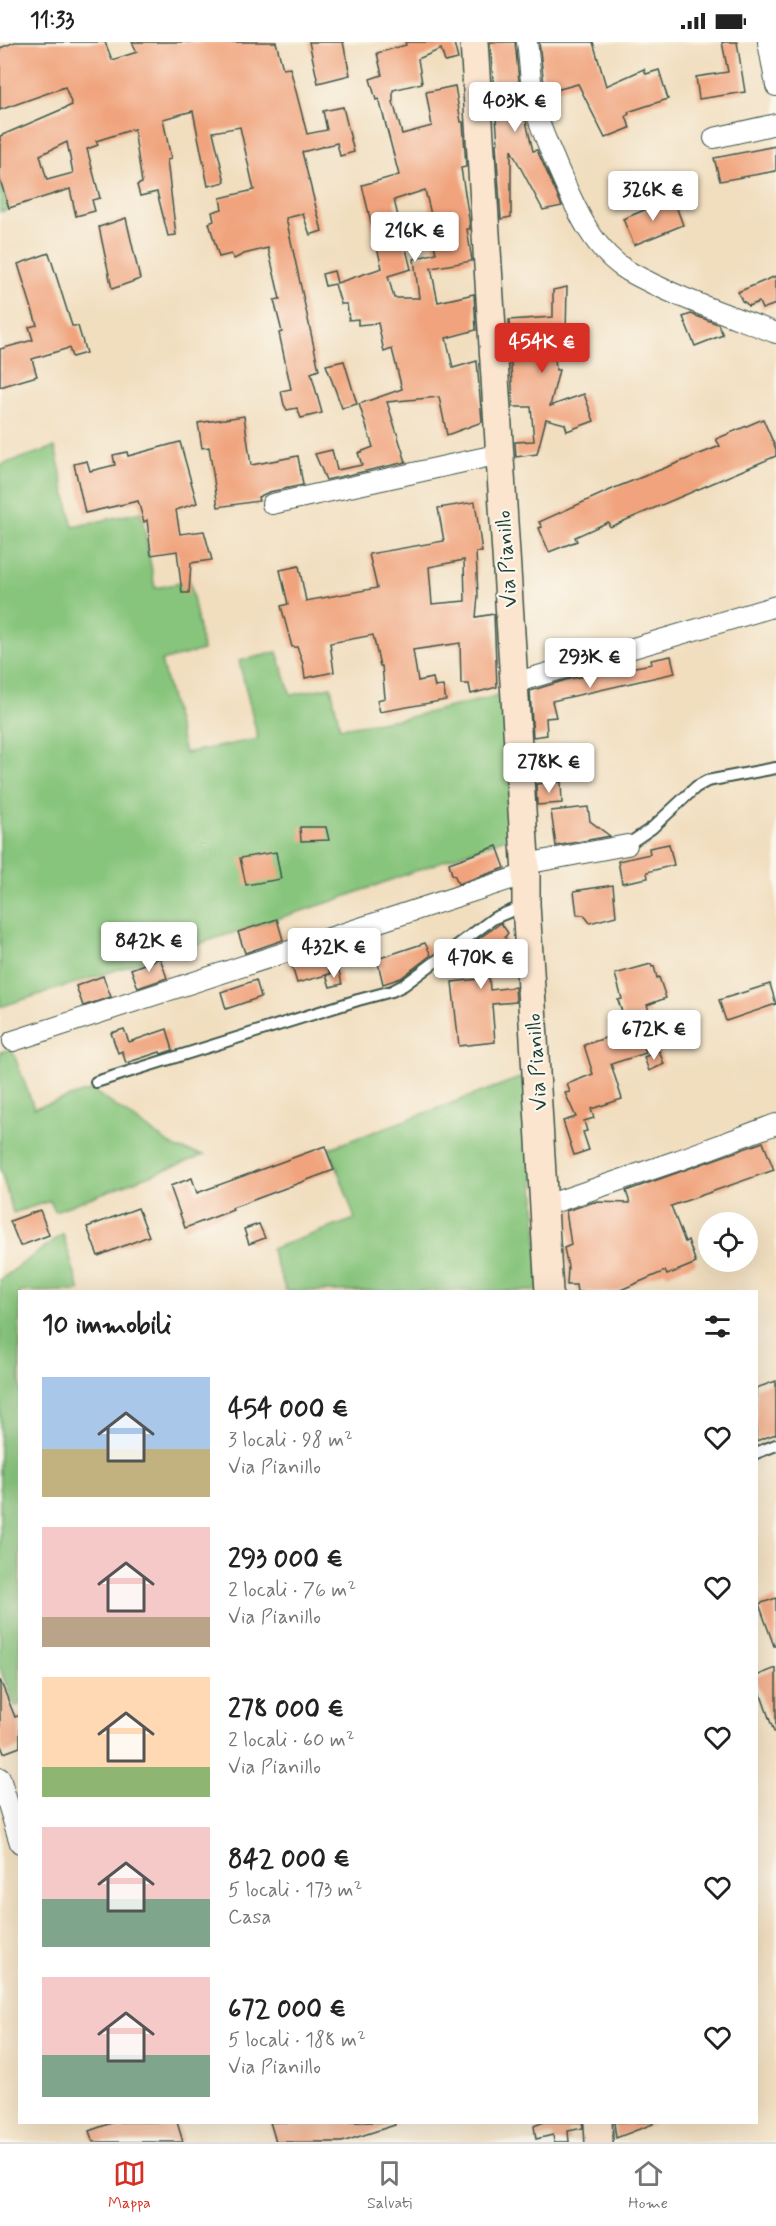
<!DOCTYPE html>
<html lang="it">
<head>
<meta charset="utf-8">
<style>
	:root { --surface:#fff; --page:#f6f6f6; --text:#222; --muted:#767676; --line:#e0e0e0; --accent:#d93025 }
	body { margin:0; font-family:Mynerve,sans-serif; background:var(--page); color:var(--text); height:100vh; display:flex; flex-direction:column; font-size:22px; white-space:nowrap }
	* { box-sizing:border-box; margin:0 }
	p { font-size:20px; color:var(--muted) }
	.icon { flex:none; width:33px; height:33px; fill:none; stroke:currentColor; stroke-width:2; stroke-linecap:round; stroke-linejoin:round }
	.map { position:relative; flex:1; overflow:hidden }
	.panel { position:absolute; left:18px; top:1248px; width:740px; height:834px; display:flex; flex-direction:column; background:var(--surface); border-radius:0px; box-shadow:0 6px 24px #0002 }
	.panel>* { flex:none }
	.buttons { position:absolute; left:698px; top:1170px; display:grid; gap:12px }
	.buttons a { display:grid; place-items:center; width:60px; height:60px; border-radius:50%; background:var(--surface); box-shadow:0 6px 24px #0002; font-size:30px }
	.price { position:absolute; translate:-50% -51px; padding:0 14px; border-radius:6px; background:#fff; color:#222; font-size:20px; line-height:39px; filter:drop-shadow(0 2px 3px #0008) }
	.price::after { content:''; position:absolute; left:50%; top:36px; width:18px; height:14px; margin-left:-9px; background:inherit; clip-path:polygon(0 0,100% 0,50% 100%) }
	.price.current { background:var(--accent); color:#fff }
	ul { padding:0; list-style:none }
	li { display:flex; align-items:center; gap:18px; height:150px; padding:0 24px }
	li span { display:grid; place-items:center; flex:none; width:168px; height:120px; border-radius:0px; color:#555 }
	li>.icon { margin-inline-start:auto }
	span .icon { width:72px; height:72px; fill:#fffc; stroke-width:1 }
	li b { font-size:26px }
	h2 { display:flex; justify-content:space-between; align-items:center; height:72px; padding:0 24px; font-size:26px }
	.status { display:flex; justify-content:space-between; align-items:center; height:42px; padding:0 30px; background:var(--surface); direction:ltr }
	.status svg { height:16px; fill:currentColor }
	.tabs { display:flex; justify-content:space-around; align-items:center; height:84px; border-top:2px solid var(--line); background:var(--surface); font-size:16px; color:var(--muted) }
	.tabs a { display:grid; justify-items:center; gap:3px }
	.tabs .current { color:var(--accent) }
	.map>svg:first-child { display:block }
	.green { fill:#87c57c; stroke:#538158; stroke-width:1.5 }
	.building { fill:#f0a37b; fill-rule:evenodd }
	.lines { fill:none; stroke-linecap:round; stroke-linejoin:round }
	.lane-casing { stroke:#3e5549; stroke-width:14 }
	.street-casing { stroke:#3e5549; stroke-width:22 }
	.secondary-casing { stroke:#3e5549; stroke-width:30 }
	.lane { stroke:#fff; stroke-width:10 }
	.street { stroke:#fff; stroke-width:20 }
	.secondary { stroke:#fbe5cf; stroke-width:27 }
	.labels { text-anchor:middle; stroke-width:4.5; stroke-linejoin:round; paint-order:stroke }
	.street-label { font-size:21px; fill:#1f3d34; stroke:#fbf7ec }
</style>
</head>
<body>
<div class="status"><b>11:33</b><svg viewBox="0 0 49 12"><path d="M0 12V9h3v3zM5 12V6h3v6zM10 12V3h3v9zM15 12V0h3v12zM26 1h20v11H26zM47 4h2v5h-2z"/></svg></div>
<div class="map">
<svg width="776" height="2100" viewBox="0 0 776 2100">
	<rect width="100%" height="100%" fill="#fbf7ec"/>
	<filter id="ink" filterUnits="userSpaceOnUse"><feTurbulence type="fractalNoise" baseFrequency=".0167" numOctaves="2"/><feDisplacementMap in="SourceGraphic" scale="12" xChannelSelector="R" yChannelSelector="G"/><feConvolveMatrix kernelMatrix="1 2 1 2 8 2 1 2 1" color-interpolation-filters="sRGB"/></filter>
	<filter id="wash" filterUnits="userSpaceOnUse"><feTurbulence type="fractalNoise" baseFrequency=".008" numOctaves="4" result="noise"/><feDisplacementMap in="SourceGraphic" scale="24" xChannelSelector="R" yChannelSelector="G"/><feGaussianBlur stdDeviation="1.35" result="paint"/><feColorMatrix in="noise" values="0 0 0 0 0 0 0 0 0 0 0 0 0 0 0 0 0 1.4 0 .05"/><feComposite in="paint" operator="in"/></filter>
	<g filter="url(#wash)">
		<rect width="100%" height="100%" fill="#f1debf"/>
		<!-- green -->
		<g class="green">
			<path d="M 0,136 L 9,167 L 0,170 Z"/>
			<path d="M 55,405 L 73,485 L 141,470 L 155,546 L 190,539 L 203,608 L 161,619 L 185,711 L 258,697 L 239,619 L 277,610 L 291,653 L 331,645 L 340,686 L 405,676 L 506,652 L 514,793 L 333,859 L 0,965 L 0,423 Z"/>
			<path d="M 12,1007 L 34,1066 L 92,1048 L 176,1106 L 204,1113 L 55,1169 L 50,1159 L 13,1171 L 0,1126 L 0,1010 Z"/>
			<path d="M 528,1033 L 540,1249 L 286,1249 L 271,1207 L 355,1177 L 330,1106 Z"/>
			<path d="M 63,1192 L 80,1249 L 20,1250 L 20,1663 L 15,1664 L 0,1627 L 0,1238 Z"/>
		</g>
		<g id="blocks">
			<!-- building -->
			<g class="building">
				<path d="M 15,0 L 105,0 L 112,18 L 137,10 L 132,0 L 276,0 L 283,27 L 290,26 L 307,92 L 327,88 L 323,69 L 343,65 L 354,110 L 340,114 L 337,101 L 302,110 L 322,189 L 310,193 L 303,172 L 286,176 L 319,328 L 311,331 L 322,371 L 301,376 L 297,366 L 287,368 L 284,363 L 281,349 L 291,347 L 279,291 L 282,290 L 274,258 L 280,257 L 268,206 L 244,212 L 234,217 L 231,212 L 219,215 L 209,181 L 214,179 L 212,170 L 222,167 L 220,156 L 254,148 L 240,85 L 213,90 L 225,140 L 208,144 L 193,69 L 163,77 L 171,117 L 167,118 L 176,193 L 168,194 L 157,150 L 140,154 L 137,143 L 142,141 L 134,87 L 96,99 L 98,103 L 87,107 L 100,156 L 92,158 L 95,169 L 76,174 L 70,147 L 9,166 L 0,138 L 0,94 L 72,63 L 65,45 L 0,68 L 0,6 ZM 67,100 L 73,131 L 47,138 L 40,113 Z"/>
				<path d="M 309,0 L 343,0 L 350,33 L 318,41 Z"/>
				<path d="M 405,0 L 457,0 L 454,1 L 458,17 L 445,20 L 441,7 L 418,17 L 422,41 L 393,48 L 393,60 L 402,92 L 432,84 L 426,50 L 455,44 L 461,80 L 463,80 L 466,125 L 461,126 L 469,177 L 470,187 L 467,187 L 472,219 L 431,226 L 438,260 L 474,252 L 476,288 L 446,296 L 453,326 L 477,319 L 482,380 L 447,393 L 439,355 L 387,360 L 406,420 L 326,438 L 315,412 L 332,408 L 337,428 L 362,423 L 358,411 L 373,405 L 359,362 L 402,347 L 392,307 L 384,310 L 378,281 L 358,283 L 358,277 L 349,278 L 347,262 L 341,262 L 335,242 L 325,244 L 322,232 L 334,229 L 337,241 L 382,226 L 362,143 L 399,133 L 379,57 L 376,58 L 370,37 L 382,33 L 377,11 L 406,3 ZM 425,148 L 436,193 L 432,194 L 436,211 L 414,217 L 419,256 L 394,256 L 388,234 L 411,227 L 394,158 Z"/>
				<path d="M 490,0 L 515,0 L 521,58 L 533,109 L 537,108 L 562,164 L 543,168 L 511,108 L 511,175 L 501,177 L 496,102 L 498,101 Z"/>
				<path d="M 539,0 L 593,0 L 606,44 L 644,27 L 646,32 L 659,28 L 668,57 L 628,70 L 629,72 L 626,74 L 630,86 L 605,96 L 578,42 L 545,51 Z"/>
				<path d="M 722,0 L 737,0 L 745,50 L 699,57 L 696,35 L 728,30 Z"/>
				<path d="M 776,104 L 776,129 L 720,139 L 714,116 Z"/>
				<path d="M 673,156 L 683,183 L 634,203 L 623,177 Z"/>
				<path d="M 126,176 L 140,237 L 112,247 L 99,185 Z"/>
				<path d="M 49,211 L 72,284 L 78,284 L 86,311 L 72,315 L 69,306 L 32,317 L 37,334 L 0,345 L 0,307 L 33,298 L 29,285 L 37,283 L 18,222 Z"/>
				<path d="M 776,234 L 776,262 L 762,267 L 759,260 L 748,264 L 746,261 L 742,259 L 738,250 Z"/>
				<path d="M 567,245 L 566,292 L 553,292 L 556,328 L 559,328 L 550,364 L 584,352 L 594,379 L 567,389 L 565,382 L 546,377 L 537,412 L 516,415 L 515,400 L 534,399 L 531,365 L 513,365 L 509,278 L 553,275 L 553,248 Z"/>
				<path d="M 691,272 L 718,282 L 723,293 L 695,304 L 683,275 Z"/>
				<path d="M 344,319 L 357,362 L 342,366 L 326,323 Z"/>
				<path d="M 244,374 L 251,423 L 298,414 L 303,443 L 269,450 L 258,455 L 259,459 L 218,465 L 209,405 L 202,406 L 198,381 Z"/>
				<path d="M 763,377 L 776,407 L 776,414 L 610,485 L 608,480 L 575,495 L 577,499 L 549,510 L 539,486 L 542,485 L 539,480 L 617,445 L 720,404 L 716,397 Z"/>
				<path d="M 180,400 L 197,461 L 176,468 L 180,492 L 204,489 L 212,518 L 191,521 L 189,551 L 182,551 L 177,509 L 151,513 L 147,478 L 144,480 L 138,459 L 85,471 L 74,422 L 87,419 L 90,429 L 115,423 L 113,413 L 127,410 L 128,414 Z"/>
				<path d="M 475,460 L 482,510 L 476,510 L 478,554 L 476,575 L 494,572 L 497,645 L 471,652 L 469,642 L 461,642 L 460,601 L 413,608 L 418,639 L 433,636 L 435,645 L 443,644 L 446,658 L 380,670 L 377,658 L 385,656 L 382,624 L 380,624 L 373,593 L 330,601 L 334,630 L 305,636 L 303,622 L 297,605 L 292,605 L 281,564 L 288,562 L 280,528 L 299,524 L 306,559 L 377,546 L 369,512 L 444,499 L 438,466 ZM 464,518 L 465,559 L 432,562 L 429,525 Z"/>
				<path d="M 671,614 L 675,631 L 552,659 L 556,675 L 546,676 L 547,693 L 533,695 L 530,649 L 569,637 L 652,622 L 651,618 Z"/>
				<path d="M 564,706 L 565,722 L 549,722 L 548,707 Z"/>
				<path d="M 561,740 L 562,761 L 537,763 L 536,742 Z"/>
				<path d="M 588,765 L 590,779 L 610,794 L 556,804 L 551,769 Z"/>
				<path d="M 300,785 L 326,785 L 329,798 L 301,799 Z"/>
				<path d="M 669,802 L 674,823 L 647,830 L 648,836 L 622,841 L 618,819 L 650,812 L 649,806 Z"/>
				<path d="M 497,804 L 505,826 L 458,842 L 455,834 L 452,833 L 449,821 Z"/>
				<path d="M 276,810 L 281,837 L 246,843 L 240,816 Z"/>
				<path d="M 613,843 L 616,874 L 590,881 L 584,873 L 577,873 L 574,849 Z"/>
				<path d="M 277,877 L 283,898 L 245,911 L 238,890 Z"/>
				<path d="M 501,881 L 508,891 L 505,895 L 510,909 L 488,919 L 490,948 L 515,945 L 516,960 L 492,962 L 495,1000 L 459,1004 L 452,940 L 480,937 L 460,910 Z"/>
				<path d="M 425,901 L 431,913 L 401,936 L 383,942 L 377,917 Z"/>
				<path d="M 324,910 L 330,932 L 297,941 L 291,921 Z"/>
				<path d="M 160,916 L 167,936 L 138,946 L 131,927 Z"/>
				<path d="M 651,922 L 652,925 L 654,924 L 657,936 L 659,935 L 666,956 L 647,963 L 650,972 L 625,979 L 618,958 L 622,957 L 615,932 Z"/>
				<path d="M 339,929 L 342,942 L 330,945 L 326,933 Z"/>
				<path d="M 103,934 L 111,955 L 83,964 L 76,944 Z"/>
				<path d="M 256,938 L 261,955 L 226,967 L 221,950 Z"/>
				<path d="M 770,942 L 776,962 L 726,979 L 719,958 Z"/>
				<path d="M 638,985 L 646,1011 L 611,1022 L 622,1057 L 591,1067 L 594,1076 L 584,1079 L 587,1089 L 583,1090 L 589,1108 L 574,1113 L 563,1079 L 576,1075 L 565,1051 L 570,1050 L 567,1042 L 593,1032 L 584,1003 Z"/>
				<path d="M 124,987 L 129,1000 L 167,987 L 173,1008 L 161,1012 L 160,1010 L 126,1021 L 122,1009 L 118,1011 L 111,991 Z"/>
				<path d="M 659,1009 L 664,1022 L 649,1029 L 644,1015 Z"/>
				<path d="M 763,1100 L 774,1128 L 671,1164 L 685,1200 L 688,1198 L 696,1221 L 667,1233 L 665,1229 L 616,1250 L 577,1250 L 576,1243 L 567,1243 L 568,1225 L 564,1206 L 571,1203 L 566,1169 L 594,1160 L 630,1161 L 626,1149 Z"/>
				<path d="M 325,1104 L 334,1128 L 232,1166 L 233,1168 L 185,1186 L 170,1144 L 192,1136 L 197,1151 Z"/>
				<path d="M 138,1166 L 149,1194 L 98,1214 L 87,1185 Z"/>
				<path d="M 40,1168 L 49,1193 L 20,1204 L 10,1179 Z"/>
				<path d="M 259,1182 L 265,1196 L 249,1202 L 244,1187 Z"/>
				<path d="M 776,1339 L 776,1392 L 756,1399 L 756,1346 Z"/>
				<path d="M 776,1556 L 776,1604 L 774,1604 L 759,1562 Z"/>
				<path d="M 776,1626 L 776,1690 L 774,1690 L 756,1639 L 756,1634 Z"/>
				<path d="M 0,1638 L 15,1675 L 20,1673 L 20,1705 L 4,1711 L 0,1701 Z"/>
				<path d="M 114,2080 L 177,2080 L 183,2100 L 93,2100 L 89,2089 Z"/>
				<path d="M 270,2080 L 394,2080 L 395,2083 L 342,2100 L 276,2100 Z"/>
				<path d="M 544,2080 L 582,2080 L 583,2086 L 568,2089 L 569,2100 L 554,2100 L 553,2093 L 536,2097 L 534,2084 Z"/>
				<path d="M 614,2080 L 653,2080 L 653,2082 L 616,2096 Z"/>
			</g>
		</g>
	</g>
	<g filter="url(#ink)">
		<use href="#blocks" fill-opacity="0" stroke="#3e5549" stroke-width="1.5"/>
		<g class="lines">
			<defs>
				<g id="lane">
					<path d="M 627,803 L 652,786 L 696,745 L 707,739 L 776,726"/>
					<path d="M 96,1040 L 358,958 L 392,949 L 404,943 L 494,876 L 526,863"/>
					<path d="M 756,1411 L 776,1403"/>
				</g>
				<g id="street">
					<path d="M 527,0 C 530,21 530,43 535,64 C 539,85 549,104 557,124 C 574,162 591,207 628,229 C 674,255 727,272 776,291"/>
					<path d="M 768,0 L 776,44"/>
					<path d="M 714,96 L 776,82"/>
					<path d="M 272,462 L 500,412"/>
					<path d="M 514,641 L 776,564"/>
					<path d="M 525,822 L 627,803"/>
					<path d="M 13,999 L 526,832"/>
					<path d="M 544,1164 L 679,1118 L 776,1082"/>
					<path d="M 0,1736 L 20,1801"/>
				</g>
				<g id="secondary">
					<path d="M 474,0 L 526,832 L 526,862 L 549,1250"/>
					<path d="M 598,2080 L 599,2100"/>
				</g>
			</defs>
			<!-- lane casing -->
			<use href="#lane" class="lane-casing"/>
			<!-- street casing -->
			<use href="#street" class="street-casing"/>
			<!-- secondary casing -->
			<use href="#secondary" class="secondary-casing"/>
			<!-- lane -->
			<use href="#lane" class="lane"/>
			<!-- street -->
			<use href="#street" class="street"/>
			<!-- secondary -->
			<use href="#secondary" class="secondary"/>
		</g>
	</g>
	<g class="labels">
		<!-- street labels -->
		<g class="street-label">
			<text transform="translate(506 517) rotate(-94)" y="7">Via Pianillo</text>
			<text transform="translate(536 1020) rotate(-94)" y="7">Via Pianillo</text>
		</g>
	</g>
</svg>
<div class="buttons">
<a><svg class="icon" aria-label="locate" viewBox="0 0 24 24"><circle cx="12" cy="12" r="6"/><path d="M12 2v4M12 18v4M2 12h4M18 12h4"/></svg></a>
</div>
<b class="price" style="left:515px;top:91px">403K €</b>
<b class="price" style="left:653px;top:180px">326K €</b>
<b class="price" style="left:415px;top:221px">216K €</b>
<b class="price current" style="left:542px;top:332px">454K €</b>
<b class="price" style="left:590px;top:647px">293K €</b>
<b class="price" style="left:549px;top:752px">278K €</b>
<b class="price" style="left:149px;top:931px">842K €</b>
<b class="price" style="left:334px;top:937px">432K €</b>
<b class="price" style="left:481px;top:948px">470K €</b>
<b class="price" style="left:654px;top:1019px">672K €</b>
<section class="panel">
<h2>10 immobili<svg class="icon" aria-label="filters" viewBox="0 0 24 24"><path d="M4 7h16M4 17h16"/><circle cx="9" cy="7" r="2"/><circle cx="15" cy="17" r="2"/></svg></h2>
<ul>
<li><span style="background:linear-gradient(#a9c7e8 60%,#c2b280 0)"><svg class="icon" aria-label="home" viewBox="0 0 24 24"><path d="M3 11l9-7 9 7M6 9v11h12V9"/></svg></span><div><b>454 000 €</b><p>3 locali · 98 m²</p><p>Via Pianillo</p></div><svg class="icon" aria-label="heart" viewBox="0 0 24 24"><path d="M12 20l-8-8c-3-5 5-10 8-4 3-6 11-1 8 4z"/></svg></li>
<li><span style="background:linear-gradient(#f6c9c9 75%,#b9a48a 0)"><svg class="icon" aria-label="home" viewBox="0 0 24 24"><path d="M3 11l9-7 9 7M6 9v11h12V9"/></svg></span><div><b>293 000 €</b><p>2 locali · 76 m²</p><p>Via Pianillo</p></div><svg class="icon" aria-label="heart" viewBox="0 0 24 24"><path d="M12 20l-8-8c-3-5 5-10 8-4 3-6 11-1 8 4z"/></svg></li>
<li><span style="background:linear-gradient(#ffd9b3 75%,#8fb573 0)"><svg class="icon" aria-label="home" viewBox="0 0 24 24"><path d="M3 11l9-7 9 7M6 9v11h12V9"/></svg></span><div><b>278 000 €</b><p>2 locali · 60 m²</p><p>Via Pianillo</p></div><svg class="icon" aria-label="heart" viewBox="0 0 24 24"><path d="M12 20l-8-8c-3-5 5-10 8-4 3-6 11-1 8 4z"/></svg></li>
<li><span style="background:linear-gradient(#f6c9c9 60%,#7fa58c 0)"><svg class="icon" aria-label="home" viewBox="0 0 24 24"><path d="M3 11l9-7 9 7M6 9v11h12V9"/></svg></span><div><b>842 000 €</b><p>5 locali · 173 m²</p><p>Casa</p></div><svg class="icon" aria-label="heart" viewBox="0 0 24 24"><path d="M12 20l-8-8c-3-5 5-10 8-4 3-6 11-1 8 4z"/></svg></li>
<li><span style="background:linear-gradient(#f6c9c9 65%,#7fa58c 0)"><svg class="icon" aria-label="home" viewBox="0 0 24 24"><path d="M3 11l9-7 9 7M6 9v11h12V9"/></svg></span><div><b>672 000 €</b><p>5 locali · 188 m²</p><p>Via Pianillo</p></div><svg class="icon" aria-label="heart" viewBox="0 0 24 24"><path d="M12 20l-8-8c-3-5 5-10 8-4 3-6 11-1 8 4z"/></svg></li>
</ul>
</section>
</div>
<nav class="tabs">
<a class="current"><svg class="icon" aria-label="map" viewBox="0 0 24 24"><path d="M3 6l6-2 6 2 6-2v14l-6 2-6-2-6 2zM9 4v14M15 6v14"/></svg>Mappa</a>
<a><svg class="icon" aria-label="saved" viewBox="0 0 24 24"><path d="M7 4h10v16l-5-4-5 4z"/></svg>Salvati</a>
<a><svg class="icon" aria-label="home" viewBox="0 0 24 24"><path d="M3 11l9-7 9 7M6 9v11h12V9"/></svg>Home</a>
</nav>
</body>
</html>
